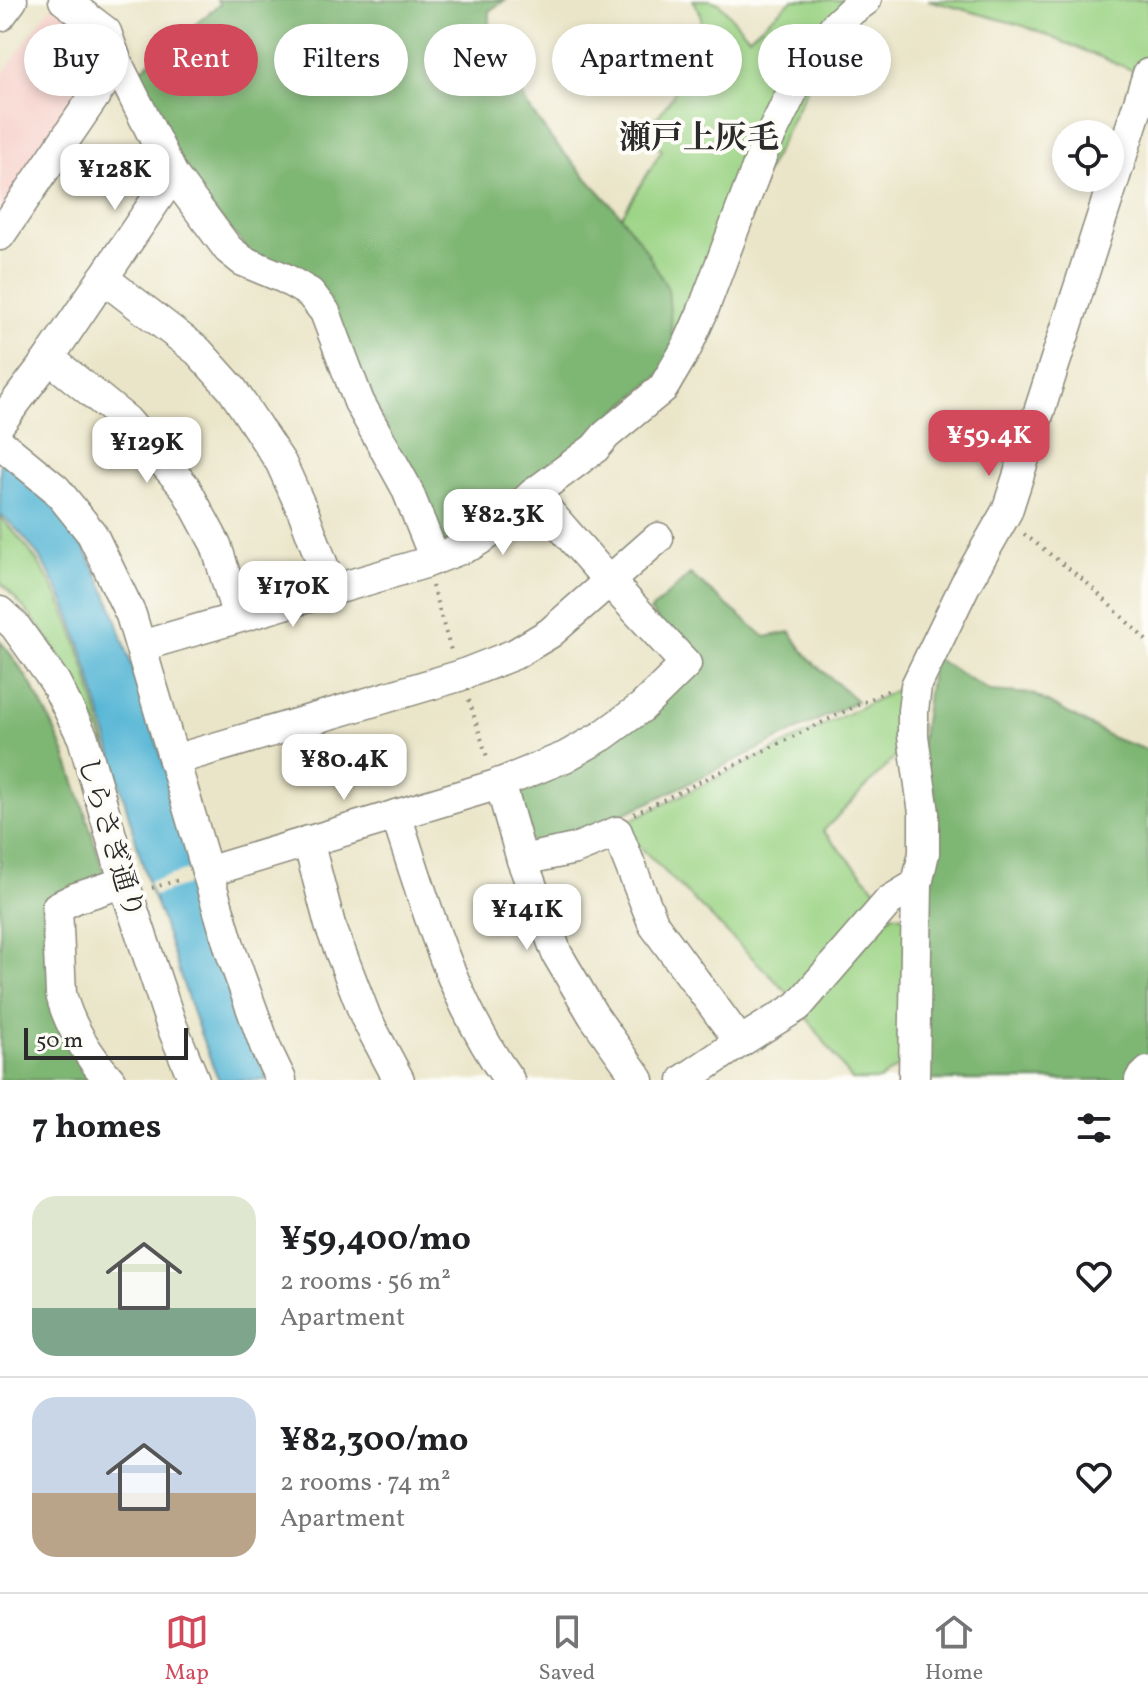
<!DOCTYPE html>
<html lang="en">
<head>
<meta charset="utf-8">
<style>
	:root { --surface:#fff; --page:#f6f6f6; --text:#202124; --muted:#757577; --line:#e0e0e0; --accent:#d1495b }
	body { margin:0; font-family:Vollkorn,"Noto Serif JP",serif; background:var(--page); color:var(--text); height:100vh; display:flex; flex-direction:column; font-size:30px; white-space:nowrap }
	* { box-sizing:border-box; margin:0 }
	p { font-size:26px; color:var(--muted) }
	.icon { flex:none; width:44px; height:44px; fill:none; stroke:currentColor; stroke-width:2; stroke-linecap:round; stroke-linejoin:round }
	.map { position:relative; height:1080px; overflow:hidden }
	.side { display:flex; flex-direction:column; background:var(--surface); flex:1 }
	.side>* { flex:none }
	.banner { position:absolute; left:24px; top:24px; width:1100px; height:72px; display:flex; gap:16px }
	.buttons { position:absolute; left:1052px; top:120px; display:grid; gap:16px }
	.buttons a { display:grid; place-items:center; width:72px; height:72px; border-radius:50%; background:var(--surface); box-shadow:0 4px 12px #0003; font-size:40px }
	.scale { position:absolute; left:24px; bottom:20px; width:164px; box-sizing:border-box; padding-left:8px; border:4px solid #2b2b2b; border-top:0; font-size:22px; line-height:28px; white-space:nowrap; color:#2b2b2b; -webkit-text-stroke:6px #fdfcf7; paint-order:stroke }
	.price { position:absolute; translate:-50% -68px; padding:0 18px; border-radius:16px; background:#fff; color:#222; font-size:26px; line-height:52px; filter:drop-shadow(0 2px 4px #0008) }
	.price::after { content:''; position:absolute; left:50%; top:48px; width:24px; height:18px; margin-left:-12px; background:inherit; clip-path:polygon(0 0,100% 0,50% 100%) }
	.price.current { background:var(--accent); color:#fff }
	ul { padding:0; list-style:none }
	li { display:flex; align-items:center; gap:24px; height:200px; padding:0 32px }
	li+li { border-top:2px solid var(--line) }
	li span { display:grid; place-items:center; flex:none; width:224px; height:160px; border-radius:24px; color:#555 }
	li>.icon { margin-inline-start:auto }
	span .icon { width:96px; height:96px; fill:#fffc; stroke-width:1 }
	li b { font-size:34px }
	h2 { display:flex; justify-content:space-between; align-items:center; height:96px; padding:0 32px; font-size:34px }
	.chip { padding:0 28px; border-radius:36px; background:var(--surface); box-shadow:0 4px 12px #0003; font-size:28px; line-height:72px }
	.chip.current { background:var(--accent); color:#fff }
	.dock { display:flex; justify-content:space-around; align-items:center; height:112px; border-top:2px solid var(--line); background:var(--surface); font-size:22px; color:var(--muted) }
	.dock a { display:grid; justify-items:center; gap:4px }
	.dock .current { color:var(--accent) }
	.map>svg:first-child { display:block }
	.built { fill:#f7d0ca }
	.green { fill:#9dd486; stroke:#648058; stroke-width:2 }
	.forest { fill:#7eb673; stroke:#54704f; stroke-width:2 }
	.water { fill:#58b7d6; stroke:#427180; stroke-width:2 }
	.pier { fill:#eae5c8 }
	.lines { fill:none; stroke-linecap:round; stroke-linejoin:round }
	.minor-casing { stroke:#8a887a; stroke-width:33 }
	.path { stroke:#8a887a; stroke-width:4; stroke-dasharray:2 6; stroke-linecap:butt }
	.minor { stroke:#fff; stroke-width:30 }
	.labels { text-anchor:middle; stroke-width:8; stroke-linejoin:round; paint-order:stroke }
	.street-label { font-size:28px; fill:#2b2b2b; stroke:#fdfcf7 }
	.quarter-label { font-size:32px; font-weight:bold; fill:#2b2b2b; stroke:#fdfcf7 }
</style>
</head>
<body>
<div class="map">
<svg width="1148" height="1080" viewBox="0 0 1148 1080">
	<rect width="100%" height="100%" fill="#fdfcf7"/>
	<filter id="ink" filterUnits="userSpaceOnUse"><feTurbulence type="fractalNoise" baseFrequency=".0125" numOctaves="2"/><feDisplacementMap in="SourceGraphic" scale="16" xChannelSelector="R" yChannelSelector="G"/><feConvolveMatrix kernelMatrix="1 2 1 2 8 2 1 2 1" color-interpolation-filters="sRGB"/></filter>
	<filter id="wash" filterUnits="userSpaceOnUse"><feTurbulence type="fractalNoise" baseFrequency=".006" numOctaves="4" result="noise"/><feDisplacementMap in="SourceGraphic" scale="32" xChannelSelector="R" yChannelSelector="G"/><feGaussianBlur stdDeviation="1.8" result="paint"/><feColorMatrix in="noise" values="0 0 0 0 0 0 0 0 0 0 0 0 0 0 0 0 0 1.4 0 .05"/><feComposite in="paint" operator="in"/></filter>
	<g filter="url(#wash)">
		<rect width="100%" height="100%" fill="#eae5c8"/>
		<!-- built -->
		<path class="built" d="M 51,6 L 89,31 L 105,58 L 0,216 L 0,78 Z"/>
		<!-- green -->
		<g class="green">
			<path d="M 693,0 L 710,0 L 719,3 L 749,37 L 792,0 L 859,0 L 844,12 L 674,363 L 621,217 L 662,150 L 636,134 L 659,115 L 672,97 L 701,28 L 701,14 Z"/>
			<path d="M 928,0 L 1148,0 L 1148,57 L 1142,73 L 1137,72 L 1024,26 Z"/>
			<path d="M 0,517 C 19,536 36,557 49,580 C 81,636 94,704 112,766 C 87,693 54,637 0,582 Z"/>
			<path d="M 908,684 L 909,743 L 823,831 L 882,896 L 793,998 L 628,835 L 628,825 L 631,820 Z"/>
			<path d="M 892,914 L 907,917 L 902,1064 L 879,1080 L 852,1080 L 805,1015 Z"/>
		</g>
		<!-- forest -->
		<g class="forest">
			<path d="M 217,0 L 505,0 L 489,11 L 489,32 L 527,105 L 553,141 L 617,211 L 644,247 L 668,289 L 674,363 L 475,532 L 443,544 L 344,339 L 254,256 L 186,179 L 135,74 L 220,4 Z"/>
			<path d="M 690,574 L 765,637 L 791,632 C 805,661 834,679 857,701 L 648,803 L 586,830 L 560,840 L 535,843 L 527,838 L 516,798 L 520,790 L 699,666 L 650,611 Z"/>
			<path d="M 0,641 C 58,710 79,793 105,877 L 49,900 L 96,1080 L 0,1080 Z"/>
			<path d="M 933,657 L 990,691 L 1033,694 L 1115,739 L 1148,750 L 1148,1058 L 1128,1080 L 923,1080 L 920,752 Z"/>
		</g>
		<!-- water -->
		<path class="water" d="M 0,460 C 25,479 49,500 69,525 C 88,550 100,580 113,609 L 267,1080 L 219,1080 C 195,1025 179,971 160,914 C 157,905 152,896 149,886 C 133,832 118,777 103,722 C 82,649 63,565 0,514 Z"/>
		<!-- pier -->
		<path class="pier" d="M 195,868 L 199,881 L 153,896 L 148,882 Z"/>
	</g>
	<g filter="url(#ink)">
		<g class="lines">
			<defs>
				<g id="minor">
					<path d="M 64,0 L 106,32 L 117,63 L 173,175 L 228,249 L 243,261 L 284,278 L 310,293 L 325,312 L 359,402 L 406,487 L 435,559"/>
					<path d="M 0,16 L 12,0"/>
					<path d="M 0,235 L 117,63"/>
					<path d="M 103,278 L 198,351 L 232,389 L 281,463 L 304,514 L 332,590"/>
					<path d="M 49,358 L 126,420 L 185,487 L 216,545 L 238,617"/>
					<path d="M 0,423 L 49,358 L 173,175"/>
					<path d="M 0,443 L 56,489 L 92,534 L 131,615 L 231,952 L 267,1051 L 281,1080"/>
					<path d="M 0,612 L 15,626 L 55,682 L 83,738 L 128,895 L 171,1024 L 194,1080"/>
					<path d="M 141,646 L 425,563 L 471,545 L 487,535 L 533,494 L 595,448 L 606,435 L 663,388 L 686,349 L 702,313 L 764,149 L 799,78 L 834,27 L 852,10 L 866,0"/>
					<path d="M 174,760 L 459,676 L 515,654 L 550,633 L 658,538"/>
					<path d="M 500,783 L 522,860 L 557,954 L 593,1015 L 639,1080"/>
					<path d="M 396,815 C 426,906 452,1001 509,1080"/>
					<path d="M 308,841 L 330,925 L 366,1018 L 399,1080"/>
					<path d="M 522,860 L 575,849 L 617,832 L 654,925 L 740,1042"/>
					<path d="M 207,872 L 496,785 L 565,757 L 602,736 L 642,707 L 686,664 L 609,581 L 533,494"/>
					<path d="M 110,1080 C 89,1057 68,1024 61,994 L 57,907 L 76,898 L 125,882"/>
					<path d="M 684,1080 L 740,1042 L 798,1006 L 889,901 L 917,884"/>
					<path d="M 914,1080 L 917,884 L 924,853 L 924,813 L 913,736 L 913,711 L 916,686 L 965,585 L 1007,511 L 1148,74"/>
					<path d="M 1140,1080 L 1148,1072"/>
				</g>
			</defs>
			<!-- minor casing -->
			<use href="#minor" class="minor-casing"/>
			<!-- path -->
			<g class="path">
				<path d="M 1024,534 L 1086,582 L 1148,642"/>
				<path d="M 432,586 L 452,654"/>
				<path d="M 469,700 L 488,760"/>
				<path d="M 634,814 L 889,690"/>
				<path d="M 152,888 L 182,879"/>
			</g>
			<!-- minor -->
			<use href="#minor" class="minor"/>
		</g>
	</g>
	<g class="labels">
		<!-- street labels -->
		<g class="street-label">
			<text transform="translate(112 837) rotate(73)" y="10">しらさぎ通り</text>
		</g>
		<!-- quarter labels -->
		<g class="quarter-label">
			<text x="699" y="148">瀬戸上灰毛</text>
		</g>
	</g>
</svg>
<div class="buttons">
<a><svg class="icon" aria-label="locate" viewBox="0 0 24 24"><circle cx="12" cy="12" r="6"/><path d="M12 2v4M12 18v4M2 12h4M18 12h4"/></svg></a>
</div>
<div class="scale">50 m</div>
<b class="price" style="left:115px;top:212px">¥128K</b>
<b class="price current" style="left:989px;top:478px">¥59.4K</b>
<b class="price" style="left:147px;top:485px">¥129K</b>
<b class="price" style="left:503px;top:557px">¥82.3K</b>
<b class="price" style="left:293px;top:629px">¥170K</b>
<b class="price" style="left:344px;top:802px">¥80.4K</b>
<b class="price" style="left:527px;top:952px">¥141K</b>
<div class="banner">
<a class="chip">Buy</a>
<a class="chip current">Rent</a>
<a class="chip">Filters</a>
<a class="chip">New</a>
<a class="chip">Apartment</a>
<a class="chip">House</a>
</div>
</div>
<section class="side">
<h2>7 homes<svg class="icon" aria-label="filters" viewBox="0 0 24 24"><path d="M4 7h16M4 17h16"/><circle cx="9" cy="7" r="2"/><circle cx="15" cy="17" r="2"/></svg></h2>
<ul>
<li><span style="background:linear-gradient(#dfe7d0 70%,#7fa58c 0)"><svg class="icon" aria-label="home" viewBox="0 0 24 24"><path d="M3 11l9-7 9 7M6 9v11h12V9"/></svg></span><div><b>¥59,400/mo</b><p>2 rooms · 56 m²</p><p>Apartment</p></div><svg class="icon" aria-label="heart" viewBox="0 0 24 24"><path d="M12 20l-8-8c-3-5 5-10 8-4 3-6 11-1 8 4z"/></svg></li>
<li><span style="background:linear-gradient(#c9d6e8 60%,#b9a48a 0)"><svg class="icon" aria-label="home" viewBox="0 0 24 24"><path d="M3 11l9-7 9 7M6 9v11h12V9"/></svg></span><div><b>¥82,300/mo</b><p>2 rooms · 74 m²</p><p>Apartment</p></div><svg class="icon" aria-label="heart" viewBox="0 0 24 24"><path d="M12 20l-8-8c-3-5 5-10 8-4 3-6 11-1 8 4z"/></svg></li>
</ul>
</section>
<nav class="dock">
<a class="current"><svg class="icon" aria-label="map" viewBox="0 0 24 24"><path d="M3 6l6-2 6 2 6-2v14l-6 2-6-2-6 2zM9 4v14M15 6v14"/></svg>Map</a>
<a><svg class="icon" aria-label="saved" viewBox="0 0 24 24"><path d="M7 4h10v16l-5-4-5 4z"/></svg>Saved</a>
<a><svg class="icon" aria-label="home" viewBox="0 0 24 24"><path d="M3 11l9-7 9 7M6 9v11h12V9"/></svg>Home</a>
</nav>
</body>
</html>
